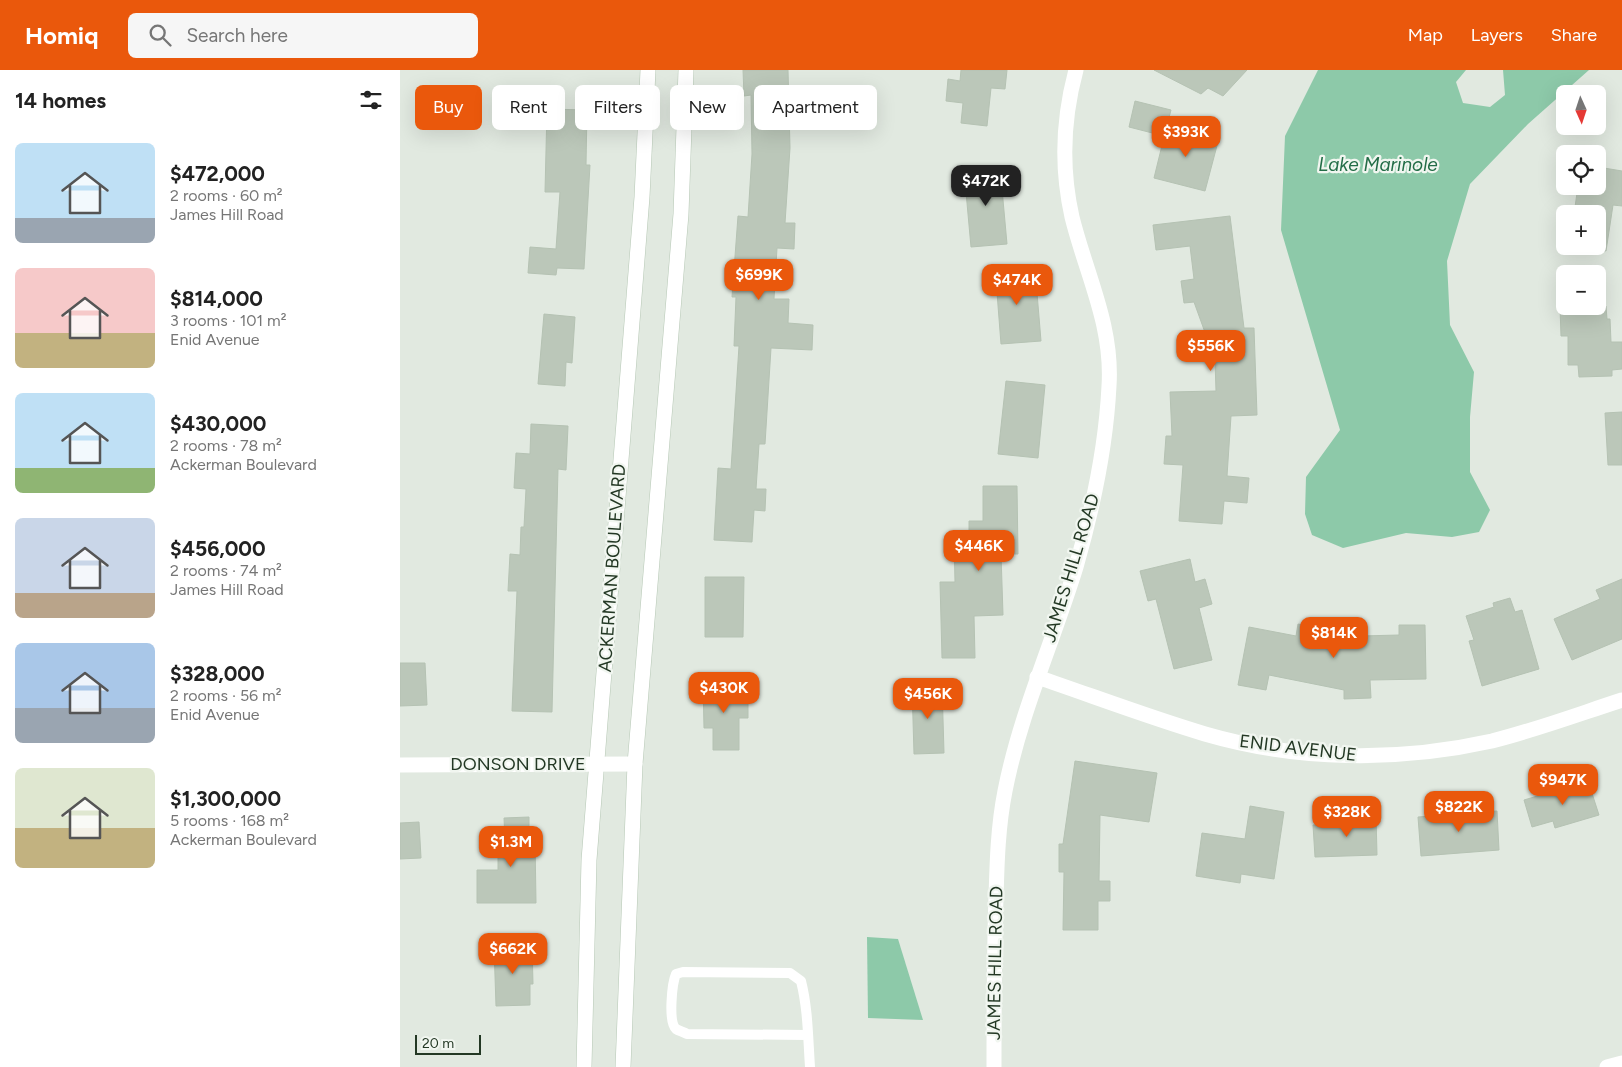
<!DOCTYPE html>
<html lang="en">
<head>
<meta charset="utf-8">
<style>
	:root { --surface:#fff; --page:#f6f6f6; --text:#222; --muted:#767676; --accent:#ea580c }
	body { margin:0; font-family:Figtree,sans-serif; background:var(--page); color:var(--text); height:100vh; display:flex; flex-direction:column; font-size:19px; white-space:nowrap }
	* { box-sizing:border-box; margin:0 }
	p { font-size:16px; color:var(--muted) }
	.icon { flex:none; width:28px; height:28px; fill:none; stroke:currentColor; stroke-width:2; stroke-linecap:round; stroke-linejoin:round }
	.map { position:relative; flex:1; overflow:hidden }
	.sheet { display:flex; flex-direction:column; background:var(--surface); width:400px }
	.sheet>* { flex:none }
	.guide { position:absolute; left:15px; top:15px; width:475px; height:45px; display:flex; gap:10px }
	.needle { width:32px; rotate:177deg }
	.tools { position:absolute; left:1156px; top:15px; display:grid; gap:10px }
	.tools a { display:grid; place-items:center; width:50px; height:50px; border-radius:8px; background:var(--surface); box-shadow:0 5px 20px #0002; font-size:25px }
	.scale { position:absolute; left:15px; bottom:12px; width:66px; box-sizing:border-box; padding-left:5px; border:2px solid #233824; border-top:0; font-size:14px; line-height:18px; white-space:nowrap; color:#233824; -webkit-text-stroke:4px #f1f6f0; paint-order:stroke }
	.price { position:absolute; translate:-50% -42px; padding:0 11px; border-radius:10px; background:var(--accent); color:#fff; font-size:16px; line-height:32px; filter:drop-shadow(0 1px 2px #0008) }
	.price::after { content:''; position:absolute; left:50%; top:30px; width:15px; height:11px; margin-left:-8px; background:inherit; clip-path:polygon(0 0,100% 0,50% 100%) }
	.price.active { background:#222; color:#fff }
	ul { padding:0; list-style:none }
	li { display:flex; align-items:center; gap:15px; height:125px; padding:0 15px }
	li span { display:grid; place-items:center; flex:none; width:140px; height:100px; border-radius:8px; color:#555 }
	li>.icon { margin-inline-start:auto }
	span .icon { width:60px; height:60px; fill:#fffc; stroke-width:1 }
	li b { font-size:21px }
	h2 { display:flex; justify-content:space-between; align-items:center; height:60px; padding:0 15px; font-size:21px }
	.tag { padding:0 18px; border-radius:8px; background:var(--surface); box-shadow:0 5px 20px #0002; font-size:18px; line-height:45px }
	.tag.active { background:var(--accent); color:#fff }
	header { display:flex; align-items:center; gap:30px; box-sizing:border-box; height:70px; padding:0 25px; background:var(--accent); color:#fff }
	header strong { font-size:24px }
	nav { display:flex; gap:28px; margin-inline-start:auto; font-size:18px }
	.search { width:350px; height:45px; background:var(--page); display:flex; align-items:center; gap:12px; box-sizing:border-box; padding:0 18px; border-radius:8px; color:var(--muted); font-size:19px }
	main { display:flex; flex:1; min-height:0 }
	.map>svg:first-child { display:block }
	.water { fill:#8dc9a9 }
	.building { fill:#bbc7b9; stroke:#b5c2b3 }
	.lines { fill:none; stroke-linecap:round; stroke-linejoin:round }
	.secondary-casing { stroke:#b6c8b5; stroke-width:16 }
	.lane { stroke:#fff; stroke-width:10 }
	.street { stroke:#fff; stroke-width:15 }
	.secondary { stroke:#fff; stroke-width:15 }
	.labels { text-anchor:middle; stroke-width:4.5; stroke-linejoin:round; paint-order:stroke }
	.street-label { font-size:18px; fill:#233824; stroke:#f1f6f0 }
	.water-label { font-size:19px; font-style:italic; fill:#236d47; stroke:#f1f6f0 }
</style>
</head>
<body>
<header>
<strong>Homiq</strong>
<div class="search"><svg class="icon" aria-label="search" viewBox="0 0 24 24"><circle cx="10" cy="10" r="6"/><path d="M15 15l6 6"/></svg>Search here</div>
<nav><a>Map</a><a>Layers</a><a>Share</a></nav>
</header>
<main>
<section class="sheet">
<h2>14 homes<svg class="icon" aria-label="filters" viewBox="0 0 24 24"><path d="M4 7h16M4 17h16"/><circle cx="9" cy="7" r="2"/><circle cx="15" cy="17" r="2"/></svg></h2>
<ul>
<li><span style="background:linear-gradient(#bfe0f5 75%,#9aa5b1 0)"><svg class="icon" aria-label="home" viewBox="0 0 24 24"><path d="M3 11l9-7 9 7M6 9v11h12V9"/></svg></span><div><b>$472,000</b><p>2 rooms · 60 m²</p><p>James Hill Road</p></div></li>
<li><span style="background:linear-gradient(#f6c9c9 65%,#c2b280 0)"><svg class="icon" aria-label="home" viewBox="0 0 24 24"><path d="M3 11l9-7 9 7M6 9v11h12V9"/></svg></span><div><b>$814,000</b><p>3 rooms · 101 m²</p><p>Enid Avenue</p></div></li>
<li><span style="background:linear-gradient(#bfe0f5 75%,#8fb573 0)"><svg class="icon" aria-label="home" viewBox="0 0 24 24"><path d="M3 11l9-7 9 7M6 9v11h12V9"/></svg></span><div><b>$430,000</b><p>2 rooms · 78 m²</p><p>Ackerman Boulevard</p></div></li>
<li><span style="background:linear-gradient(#c9d6e8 75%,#b9a48a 0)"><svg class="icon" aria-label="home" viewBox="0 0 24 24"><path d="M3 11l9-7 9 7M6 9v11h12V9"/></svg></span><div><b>$456,000</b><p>2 rooms · 74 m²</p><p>James Hill Road</p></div></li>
<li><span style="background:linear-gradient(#a9c7e8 65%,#9aa5b1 0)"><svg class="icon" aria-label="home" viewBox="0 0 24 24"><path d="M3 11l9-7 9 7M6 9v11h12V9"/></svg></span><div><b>$328,000</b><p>2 rooms · 56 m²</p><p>Enid Avenue</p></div></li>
<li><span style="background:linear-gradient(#dfe7d0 60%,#c2b280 0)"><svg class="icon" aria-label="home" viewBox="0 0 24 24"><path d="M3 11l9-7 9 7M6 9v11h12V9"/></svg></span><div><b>$1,300,000</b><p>5 rooms · 168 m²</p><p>Ackerman Boulevard</p></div></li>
</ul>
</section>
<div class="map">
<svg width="1222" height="997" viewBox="0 0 1222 997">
	<rect width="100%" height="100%" fill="#e1e9e0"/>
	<!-- water -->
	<g class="water">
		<path d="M 918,0 L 1066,0 L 1056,12 L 1063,33 L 1090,37 L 1105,25 L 1103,0 L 1189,0 L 1128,54 L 1070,114 L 1047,191 L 1050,255 L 1074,302 L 1070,347 L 1070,402 L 1090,440 L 1079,462 L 1052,467 L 1006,463 L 943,478 L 912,465 L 905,444 L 906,407 L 940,360 L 881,160 L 885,66 Z"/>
		<path d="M 467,867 L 498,869 L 523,950 L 468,948 Z"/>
	</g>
	<!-- building -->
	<g class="building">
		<path d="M 343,0 L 388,0 L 390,78 L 385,153 L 395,153 L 394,179 L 377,178 L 374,229 L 389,229 L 388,253 L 413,255 L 412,280 L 371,278 L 365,374 L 359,374 L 356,419 L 366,419 L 365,441 L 354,440 L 352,472 L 314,470 L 318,398 L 331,399 L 339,276 L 334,276 L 336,227 L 332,227 L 338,146 L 348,147 L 352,84 L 351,25 L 344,26 Z"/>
		<path d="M 561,0 L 607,0 L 605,19 L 591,18 L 587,56 L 561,53 L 563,33 L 546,31 L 548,9 L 560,11 Z"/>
		<path d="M 754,0 L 847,0 L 823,26 L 808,18 L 801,24 Z"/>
		<path d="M 735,31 L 771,40 L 764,66 L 729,57 Z"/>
		<path d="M 147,39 L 187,40 L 186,95 L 190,95 L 184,199 L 157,198 L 156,205 L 128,203 L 130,177 L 156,179 L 160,122 L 145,122 Z"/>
		<path d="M 767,55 L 819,68 L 805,121 L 754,108 Z"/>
		<path d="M 600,97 L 607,174 L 571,177 L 564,100 Z"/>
		<path d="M 1204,98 L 1222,101 L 1222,136 L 1213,135 L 1206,181 L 1187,178 L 1187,176 L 1198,176 L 1198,144 L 1174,144 L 1178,116 L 1198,116 L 1198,110 L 1202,111 Z"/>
		<path d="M 830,146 L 844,258 L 854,258 L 857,345 L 831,346 L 827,406 L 849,408 L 847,433 L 824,431 L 822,454 L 779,451 L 783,395 L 764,394 L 766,366 L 772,366 L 770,322 L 816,321 L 815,290 L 794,232 L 784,233 L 781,211 L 794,209 L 790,176 L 756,180 L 753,155 Z"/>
		<path d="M 627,195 L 630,223 L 637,223 L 641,271 L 601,274 L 595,197 Z"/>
		<path d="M 1206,236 L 1207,249 L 1210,249 L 1211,272 L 1222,272 L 1222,299 L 1212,300 L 1212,306 L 1179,307 L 1178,295 L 1168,295 L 1168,266 L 1161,266 L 1160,237 Z"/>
		<path d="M 144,244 L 175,247 L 172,293 L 166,292 L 165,316 L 138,314 Z"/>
		<path d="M 606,311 L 645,315 L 638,388 L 598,384 Z"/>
		<path d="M 1222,342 L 1222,395 L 1208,395 L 1205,343 Z"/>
		<path d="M 131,354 L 168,356 L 166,400 L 158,399 L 152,642 L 112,641 L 117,521 L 108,521 L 110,484 L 120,485 L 121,457 L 124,457 L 126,419 L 114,418 L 116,383 L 130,384 Z"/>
		<path d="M 583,416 L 617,416 L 618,484 L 601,484 L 603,545 L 574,546 L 575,588 L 542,588 L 540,512 L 555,512 L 554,468 L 569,468 L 569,451 L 583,451 Z"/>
		<path d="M 790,489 L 795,512 L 805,509 L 812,534 L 799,538 L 812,590 L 774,599 L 756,529 L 748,531 L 740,501 Z"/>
		<path d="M 305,507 L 344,507 L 343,567 L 305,567 Z"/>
		<path d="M 1222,509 L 1222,569 L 1172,590 L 1154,549 L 1200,529 L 1196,520 Z"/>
		<path d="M 1110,528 L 1115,542 L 1122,540 L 1139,599 L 1082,616 L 1069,571 L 1074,570 L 1066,546 L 1094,537 L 1093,533 Z"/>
		<path d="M 898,554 L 924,559 L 922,567 L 999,565 L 999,555 L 1025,555 L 1026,609 L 970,610 L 971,628 L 944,629 L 944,620 L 869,605 L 866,620 L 838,615 L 849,557 L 896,566 Z"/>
		<path d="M 0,593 L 25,593 L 27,635 L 0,636 Z"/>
		<path d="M 303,612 L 335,612 L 335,625 L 348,626 L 348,648 L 339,648 L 339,680 L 313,680 L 313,658 L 304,658 Z"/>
		<path d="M 542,615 L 544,683 L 514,684 L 512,616 Z"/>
		<path d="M 675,691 L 757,703 L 749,752 L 700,745 L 699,811 L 710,811 L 710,831 L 698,831 L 698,860 L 663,860 L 664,802 L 659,802 L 659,774 L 663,774 Z"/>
		<path d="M 1188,711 L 1199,745 L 1155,758 L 1153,751 L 1132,757 L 1124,730 Z"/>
		<path d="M 850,736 L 884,742 L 874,809 L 841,804 L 840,813 L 796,806 L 802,763 L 845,769 Z"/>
		<path d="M 1097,741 L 1099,780 L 1021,786 L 1018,747 Z"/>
		<path d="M 976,746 L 977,785 L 915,787 L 913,755 L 945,754 L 944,747 Z"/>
		<path d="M 129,747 L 129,770 L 135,770 L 136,833 L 77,833 L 77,800 L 98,800 L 98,770 L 105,770 L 104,748 Z"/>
		<path d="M 19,752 L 21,788 L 0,789 L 0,753 Z"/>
		<path d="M 132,875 L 133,914 L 130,914 L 130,935 L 96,936 L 94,876 Z"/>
	</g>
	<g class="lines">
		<defs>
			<g id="secondary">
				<path d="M 184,997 L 189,790 L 242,127 L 248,0"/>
				<path d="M 223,997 L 235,694 L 281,144 L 286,0"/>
			</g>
		</defs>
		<!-- secondary casing -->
		<use href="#secondary" class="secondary-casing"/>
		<!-- lane -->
		<path class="lane" d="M 408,965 L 287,964 C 284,962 279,961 276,959 C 268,952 272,913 276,904 L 283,902 L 390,903 L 401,911 C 408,939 408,968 410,997"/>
		<!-- street -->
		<g class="street">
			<path d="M 637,607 C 693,626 748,647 805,664 C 898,691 998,692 1092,671 C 1136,660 1179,644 1222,630"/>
			<path d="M 0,695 L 235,694"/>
			<path d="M 594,997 C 594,941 594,884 596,828 C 597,792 598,756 605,721 C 620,644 653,572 676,497 C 693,438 706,377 709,316 C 713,255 686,204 672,147 C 661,98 663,48 676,0"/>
			<path d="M 1207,997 L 1222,993"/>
		</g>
		<!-- secondary -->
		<use href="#secondary" class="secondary"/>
	</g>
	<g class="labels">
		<!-- street labels -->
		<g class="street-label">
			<text transform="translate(212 498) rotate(-86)" y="6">ACKERMAN BOULEVARD</text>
			<text transform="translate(671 498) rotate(-73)" y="6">JAMES HILL ROAD</text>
			<text transform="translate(898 678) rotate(7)" y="6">ENID AVENUE</text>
			<text x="118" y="700">DONSON DRIVE</text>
			<text transform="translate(595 893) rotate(-89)" y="6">JAMES HILL ROAD</text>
		</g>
		<!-- water labels -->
		<g class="water-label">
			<text x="978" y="101">Lake Marinole</text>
		</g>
	</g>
</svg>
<div class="tools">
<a><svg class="needle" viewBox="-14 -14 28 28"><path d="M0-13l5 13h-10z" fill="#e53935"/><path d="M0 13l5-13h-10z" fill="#767676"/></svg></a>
<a><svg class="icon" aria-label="locate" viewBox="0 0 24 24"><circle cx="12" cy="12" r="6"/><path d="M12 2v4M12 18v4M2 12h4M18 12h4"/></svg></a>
<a>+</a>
<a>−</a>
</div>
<div class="scale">20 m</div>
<b class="price" style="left:786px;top:88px">$393K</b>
<b class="price active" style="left:586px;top:137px">$472K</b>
<b class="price" style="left:359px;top:231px">$699K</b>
<b class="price" style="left:617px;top:236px">$474K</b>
<b class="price" style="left:811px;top:302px">$556K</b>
<b class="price" style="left:579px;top:502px">$446K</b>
<b class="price" style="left:934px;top:589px">$814K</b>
<b class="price" style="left:324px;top:644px">$430K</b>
<b class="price" style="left:528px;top:650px">$456K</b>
<b class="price" style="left:1163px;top:736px">$947K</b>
<b class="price" style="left:1059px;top:763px">$822K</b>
<b class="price" style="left:947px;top:768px">$328K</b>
<b class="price" style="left:111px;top:798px">$1.3M</b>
<b class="price" style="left:113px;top:905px">$662K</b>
<div class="guide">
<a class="tag active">Buy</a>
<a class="tag">Rent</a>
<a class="tag">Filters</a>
<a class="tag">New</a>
<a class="tag">Apartment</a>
</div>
</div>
</main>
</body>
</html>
